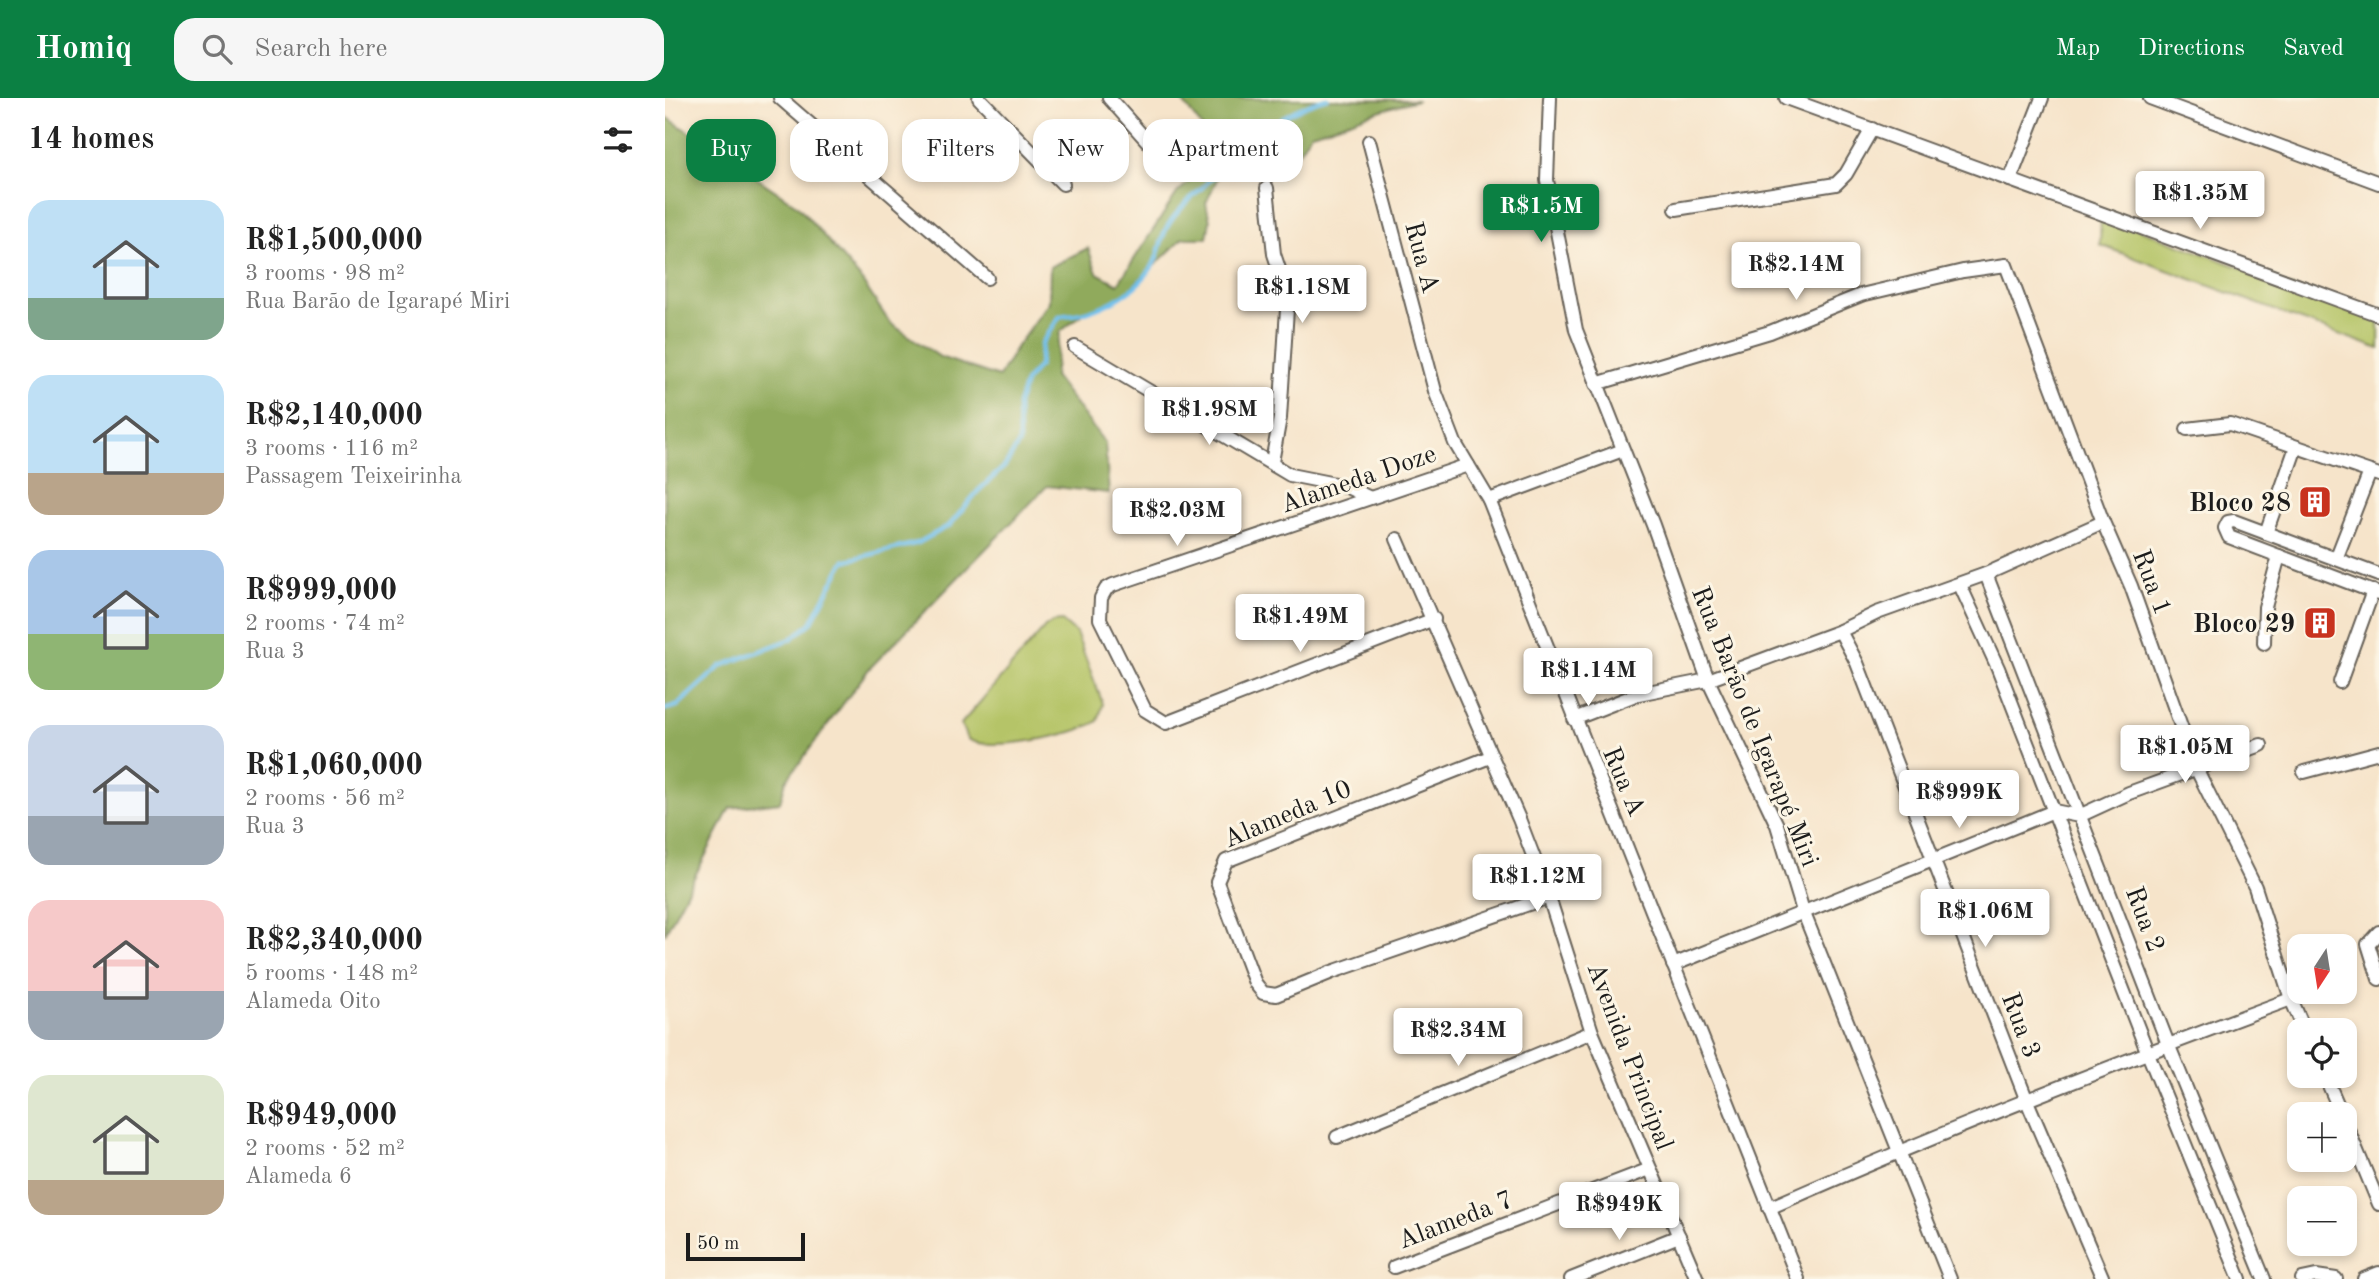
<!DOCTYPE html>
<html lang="en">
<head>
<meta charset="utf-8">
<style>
	:root { --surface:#fff; --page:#f6f6f6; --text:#222; --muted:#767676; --accent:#0b8043 }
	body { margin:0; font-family:"Old Standard TT",serif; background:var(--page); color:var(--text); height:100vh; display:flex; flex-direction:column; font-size:26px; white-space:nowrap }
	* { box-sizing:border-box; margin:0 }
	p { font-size:23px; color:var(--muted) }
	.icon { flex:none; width:38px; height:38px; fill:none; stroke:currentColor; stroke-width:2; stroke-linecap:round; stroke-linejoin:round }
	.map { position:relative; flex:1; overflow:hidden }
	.panel { display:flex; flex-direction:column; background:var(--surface); width:665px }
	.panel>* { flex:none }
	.top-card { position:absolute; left:21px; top:21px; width:665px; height:63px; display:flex; gap:14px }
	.needle { width:46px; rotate:192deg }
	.controls { position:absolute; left:1622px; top:836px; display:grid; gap:14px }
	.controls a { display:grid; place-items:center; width:70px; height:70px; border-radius:14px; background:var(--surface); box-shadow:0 4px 10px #0003; font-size:35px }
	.scale { position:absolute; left:21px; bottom:18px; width:119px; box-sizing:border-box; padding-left:7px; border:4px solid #1c1c1c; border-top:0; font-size:19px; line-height:24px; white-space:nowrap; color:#1c1c1c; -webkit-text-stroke:5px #fcf5e5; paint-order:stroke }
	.price { position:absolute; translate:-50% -60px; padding:0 16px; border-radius:7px; background:#fff; color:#222; font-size:23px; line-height:46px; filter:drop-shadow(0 2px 4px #0008) }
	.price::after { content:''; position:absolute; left:50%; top:42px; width:21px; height:16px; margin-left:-10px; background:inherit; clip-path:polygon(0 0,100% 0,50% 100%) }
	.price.active { background:var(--accent); color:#fff }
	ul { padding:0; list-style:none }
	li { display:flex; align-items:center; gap:21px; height:175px; padding:0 28px }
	li span { display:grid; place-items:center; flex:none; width:196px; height:140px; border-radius:21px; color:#555 }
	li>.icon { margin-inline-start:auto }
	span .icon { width:84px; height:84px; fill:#fffc; stroke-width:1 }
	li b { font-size:30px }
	h2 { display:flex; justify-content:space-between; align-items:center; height:84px; padding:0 28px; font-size:30px }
	.chip { padding:0 24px; border-radius:21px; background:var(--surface); box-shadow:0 4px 10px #0003; font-size:24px; line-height:63px }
	.chip.active { background:var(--accent); color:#fff }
	header { display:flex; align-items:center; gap:42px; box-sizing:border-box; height:98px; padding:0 35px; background:var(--accent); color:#fff }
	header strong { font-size:33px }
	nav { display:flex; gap:38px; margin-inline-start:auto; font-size:24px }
	.search { width:490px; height:63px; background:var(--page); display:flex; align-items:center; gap:18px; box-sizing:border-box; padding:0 24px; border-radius:21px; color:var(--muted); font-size:26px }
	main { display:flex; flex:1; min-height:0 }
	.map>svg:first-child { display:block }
	.green { fill:#b5c467; stroke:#687042; stroke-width:2 }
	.forest { fill:#90aa5c; stroke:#56633c; stroke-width:2 }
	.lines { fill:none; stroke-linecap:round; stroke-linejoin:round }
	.stream { stroke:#73c1ed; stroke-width:4.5 }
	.minor-casing { stroke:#686259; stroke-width:16 }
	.minor { stroke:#fff; stroke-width:12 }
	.labels { text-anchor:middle; stroke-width:6; stroke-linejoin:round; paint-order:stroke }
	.street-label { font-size:26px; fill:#1c1c1c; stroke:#fcf5e5 }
	.poi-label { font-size:26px; font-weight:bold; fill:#1c1c1c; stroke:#fcf5e5; text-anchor:end }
</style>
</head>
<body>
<header>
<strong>Homiq</strong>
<div class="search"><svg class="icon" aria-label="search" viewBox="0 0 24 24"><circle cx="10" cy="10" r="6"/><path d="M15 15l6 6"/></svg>Search here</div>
<nav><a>Map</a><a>Directions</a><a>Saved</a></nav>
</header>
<main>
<section class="panel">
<h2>14 homes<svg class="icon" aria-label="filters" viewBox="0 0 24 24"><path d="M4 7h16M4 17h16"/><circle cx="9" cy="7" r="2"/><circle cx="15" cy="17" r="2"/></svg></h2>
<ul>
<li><span style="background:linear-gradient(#bfe0f5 70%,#7fa58c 0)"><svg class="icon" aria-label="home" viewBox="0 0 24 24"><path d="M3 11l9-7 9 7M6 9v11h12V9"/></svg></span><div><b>R$1,500,000</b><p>3 rooms · 98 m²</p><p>Rua Barão de Igarapé Miri</p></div></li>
<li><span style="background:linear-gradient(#bfe0f5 70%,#b9a48a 0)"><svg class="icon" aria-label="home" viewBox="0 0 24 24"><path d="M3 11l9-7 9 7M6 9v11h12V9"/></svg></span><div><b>R$2,140,000</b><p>3 rooms · 116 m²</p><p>Passagem Teixeirinha</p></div></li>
<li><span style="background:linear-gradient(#a9c7e8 60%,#8fb573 0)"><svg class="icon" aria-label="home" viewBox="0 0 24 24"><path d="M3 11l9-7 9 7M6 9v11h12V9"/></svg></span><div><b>R$999,000</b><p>2 rooms · 74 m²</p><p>Rua 3</p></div></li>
<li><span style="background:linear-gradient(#c9d6e8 65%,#9aa5b1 0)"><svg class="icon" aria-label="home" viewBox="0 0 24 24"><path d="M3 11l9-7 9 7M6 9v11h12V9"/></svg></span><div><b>R$1,060,000</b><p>2 rooms · 56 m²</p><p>Rua 3</p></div></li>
<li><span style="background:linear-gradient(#f6c9c9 65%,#9aa5b1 0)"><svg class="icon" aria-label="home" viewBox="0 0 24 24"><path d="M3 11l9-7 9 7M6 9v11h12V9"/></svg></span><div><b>R$2,340,000</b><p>5 rooms · 148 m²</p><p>Alameda Oito</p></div></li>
<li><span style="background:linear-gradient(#dfe7d0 75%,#b9a48a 0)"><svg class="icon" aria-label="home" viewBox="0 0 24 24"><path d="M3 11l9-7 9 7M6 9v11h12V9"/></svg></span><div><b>R$949,000</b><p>2 rooms · 52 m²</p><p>Alameda 6</p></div></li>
</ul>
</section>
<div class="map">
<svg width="1714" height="1181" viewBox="0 0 1714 1181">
	<rect width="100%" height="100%" fill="#fcf5e5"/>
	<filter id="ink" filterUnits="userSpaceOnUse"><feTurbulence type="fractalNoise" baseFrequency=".0143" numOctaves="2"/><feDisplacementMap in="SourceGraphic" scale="14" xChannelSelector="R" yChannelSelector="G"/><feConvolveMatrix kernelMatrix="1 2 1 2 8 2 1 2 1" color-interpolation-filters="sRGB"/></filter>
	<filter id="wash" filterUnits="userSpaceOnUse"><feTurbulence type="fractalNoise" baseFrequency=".00686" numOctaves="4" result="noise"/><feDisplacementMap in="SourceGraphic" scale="28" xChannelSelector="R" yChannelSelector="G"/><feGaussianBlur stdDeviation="1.57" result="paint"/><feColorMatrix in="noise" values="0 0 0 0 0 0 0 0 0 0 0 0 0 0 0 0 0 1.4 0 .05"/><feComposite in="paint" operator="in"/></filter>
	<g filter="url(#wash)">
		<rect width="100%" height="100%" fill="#f6e4ca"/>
		<!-- green -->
		<g class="green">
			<path d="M 1436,117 L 1714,222 L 1714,251 L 1435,147 Z"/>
			<path d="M 397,523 L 411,535 L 438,606 L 433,623 C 413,637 322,655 302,641 L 296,626 L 380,529 L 388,524 Z"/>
		</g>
		<!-- forest -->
		<path class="forest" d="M 515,0 L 753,2 C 716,10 683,25 646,35 L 632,56 L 610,59 L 603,45 L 571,55 L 557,70 L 541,105 L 545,123 L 542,140 L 518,140 L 457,199 L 416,217 L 395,234 L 389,278 L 440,345 L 444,395 L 382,388 L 204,571 L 121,683 L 115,704 L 65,710 L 0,836 L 0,18 L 133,108 L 195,180 L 225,225 L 275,259 L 334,279 L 350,251 L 384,204 L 385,169 L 423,150 L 432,175 L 453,186 L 512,95 L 543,66 L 548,44 Z"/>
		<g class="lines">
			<!-- stream -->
			<path class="stream" d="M 0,611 L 12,608 L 56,568 L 126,541 L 146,525 L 179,463 L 253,445 L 285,427 L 313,393 L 340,368 L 354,345 L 353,306 L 361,283 L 374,268 L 377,245 L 395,218 C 430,216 467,199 487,169 C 496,155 495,136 508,120 C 517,108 530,97 541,86 C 577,49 612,14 662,0"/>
		</g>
	</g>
	<g filter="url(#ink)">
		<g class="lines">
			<defs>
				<g id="minor">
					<path d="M 115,0 L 322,180"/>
					<path d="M 314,0 L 398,86"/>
					<path d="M 444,0 L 508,72"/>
					<path d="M 885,0 L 882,82 L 911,232 L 988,427 L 1043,582 L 1112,727 L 1138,813 L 1285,1181"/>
					<path d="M 1121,0 L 1714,217"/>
					<path d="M 1485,0 L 1714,85"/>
					<path d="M 704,43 L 770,293 L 790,345 L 824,402 L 1133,1181"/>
					<path d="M 1345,82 L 1377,0"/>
					<path d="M 602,90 L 609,156 L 621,192 L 622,211 L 615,320 L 607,364"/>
					<path d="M 1011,111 L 1171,86 L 1181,76 L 1207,31"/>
					<path d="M 410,249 L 625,377 L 680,388 L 703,399"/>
					<path d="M 931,286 L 1105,234 L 1196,197 L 1298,173 L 1341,167 L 1438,424 L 1466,488 L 1531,670 L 1590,789 L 1626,901 L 1640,933"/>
					<path d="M 1522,331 L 1565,326 L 1714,377"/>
					<path d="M 824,402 L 958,352"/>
					<path d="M 1601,435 L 1631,349"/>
					<path d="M 732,441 L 854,721 L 884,799 L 927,934 L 1032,1181"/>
					<path d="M 1671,461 L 1705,374"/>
					<path d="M 1321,476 L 1503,946 L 1599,1181"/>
					<path d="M 1714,477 L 1569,423 L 1563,424 L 1560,430 L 1564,439 L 1714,496"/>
					<path d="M 1295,487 L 1333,570 L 1482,953 L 1575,1181"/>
					<path d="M 769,521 L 501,625 L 480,612 L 435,521 L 436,500 L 441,491 L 448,487 L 803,367"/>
					<path d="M 1175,533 L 1192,565 L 1362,1003 L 1438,1181"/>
					<path d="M 1599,545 L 1600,509 L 1614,458"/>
					<path d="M 1675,584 L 1708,493"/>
					<path d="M 909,621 L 973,596 L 1043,582 L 1175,533 L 1212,515 L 1321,476 L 1438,424"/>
					<path d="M 825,659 L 561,763 L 552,784 L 590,885 L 598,895 L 611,897 L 667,874 L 884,799"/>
					<path d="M 1639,674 L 1714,654"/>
					<path d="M 1714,834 L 1703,846 L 1714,881"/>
					<path d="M 1008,867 L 1389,713 L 1414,718 L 1464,695 L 1596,647"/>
					<path d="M 1660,978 L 1677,1017"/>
					<path d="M 1680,1024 L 1714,1106"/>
					<path d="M 672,1039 L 927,934"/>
					<path d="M 1104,1110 C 1275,1034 1450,966 1626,901"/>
					<path d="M 729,1169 L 985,1071"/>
					<path d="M 906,1181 L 1014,1138"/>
					<path d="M 1637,1181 L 1651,1178 L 1671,1181"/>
					<path d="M 1699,1181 L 1714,1175"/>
				</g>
			</defs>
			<!-- minor casing -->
			<use href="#minor" class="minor-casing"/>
			<!-- minor -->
			<use href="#minor" class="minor"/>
		</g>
	</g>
	<!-- icons -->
	<defs>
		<symbol id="building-square" viewBox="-11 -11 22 22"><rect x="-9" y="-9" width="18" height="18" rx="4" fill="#c8321e" stroke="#fcf5e5"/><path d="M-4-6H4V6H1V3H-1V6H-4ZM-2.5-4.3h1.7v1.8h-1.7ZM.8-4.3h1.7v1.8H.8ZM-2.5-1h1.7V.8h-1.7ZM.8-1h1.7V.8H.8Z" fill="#fff"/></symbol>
	</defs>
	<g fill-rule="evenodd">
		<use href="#building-square" x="1631" y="385" width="38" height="38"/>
		<use href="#building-square" x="1636" y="506" width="38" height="38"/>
	</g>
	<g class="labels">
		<!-- street labels -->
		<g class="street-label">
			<text transform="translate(758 159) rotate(75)" y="9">Rua A</text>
			<text transform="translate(693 380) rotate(-19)" y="9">Alameda Doze</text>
			<text transform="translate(1488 484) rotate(69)" y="9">Rua 1</text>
			<text transform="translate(1091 628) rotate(68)" y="9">Rua Barão de Igarapé Miri</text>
			<text transform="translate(960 683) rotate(67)" y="9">Rua A</text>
			<text transform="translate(622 715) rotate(-23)" y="9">Alameda 10</text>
			<text transform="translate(1481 821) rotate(69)" y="9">Rua 2</text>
			<text transform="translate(1357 927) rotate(69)" y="9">Rua 3</text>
			<text transform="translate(966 958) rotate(69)" y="9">Avenida Principal</text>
			<text transform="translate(790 1121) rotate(-21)" y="9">Alameda 7</text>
		</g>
		<!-- poi labels -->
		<g class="poi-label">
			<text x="1626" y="413">Bloco 28</text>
			<text x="1630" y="534">Bloco 29</text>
		</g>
	</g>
</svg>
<div class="controls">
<a><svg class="needle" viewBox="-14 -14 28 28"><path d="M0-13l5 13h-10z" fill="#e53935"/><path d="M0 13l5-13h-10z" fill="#767676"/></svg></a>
<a><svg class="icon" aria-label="locate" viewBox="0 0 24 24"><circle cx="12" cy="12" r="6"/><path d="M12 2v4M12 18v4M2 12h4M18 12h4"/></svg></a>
<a>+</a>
<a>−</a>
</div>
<div class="scale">50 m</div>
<b class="price" style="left:1535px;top:133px">R$1.35M</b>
<b class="price active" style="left:876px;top:146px">R$1.5M</b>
<b class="price" style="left:1131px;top:204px">R$2.14M</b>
<b class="price" style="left:637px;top:227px">R$1.18M</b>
<b class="price" style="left:544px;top:349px">R$1.98M</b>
<b class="price" style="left:512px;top:450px">R$2.03M</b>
<b class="price" style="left:635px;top:556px">R$1.49M</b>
<b class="price" style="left:923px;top:610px">R$1.14M</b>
<b class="price" style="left:1520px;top:687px">R$1.05M</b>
<b class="price" style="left:1294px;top:732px">R$999K</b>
<b class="price" style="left:872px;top:816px">R$1.12M</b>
<b class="price" style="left:1320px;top:851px">R$1.06M</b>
<b class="price" style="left:793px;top:970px">R$2.34M</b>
<b class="price" style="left:954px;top:1144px">R$949K</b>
<div class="top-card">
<a class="chip active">Buy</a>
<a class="chip">Rent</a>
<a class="chip">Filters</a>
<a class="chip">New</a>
<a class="chip">Apartment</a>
</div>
</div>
</main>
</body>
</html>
